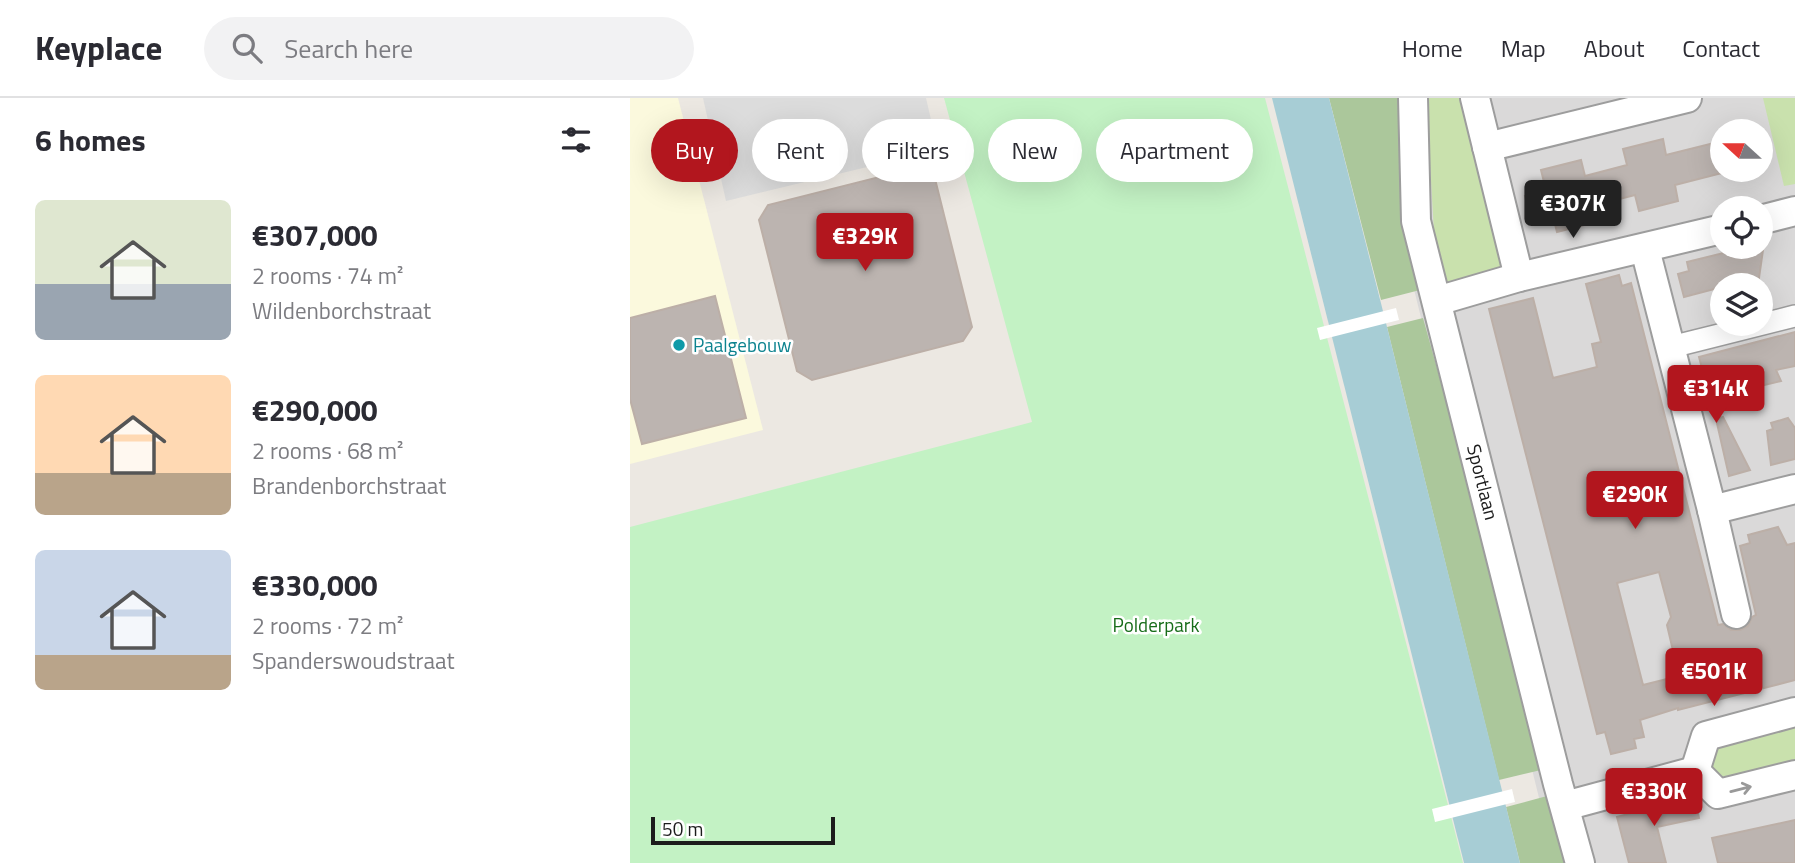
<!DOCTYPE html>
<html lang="en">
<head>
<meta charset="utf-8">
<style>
	:root { --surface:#fff; --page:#f2f2f3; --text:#2b2b33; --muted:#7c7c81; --line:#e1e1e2; --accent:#b2161e }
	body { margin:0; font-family:"Titillium Web",sans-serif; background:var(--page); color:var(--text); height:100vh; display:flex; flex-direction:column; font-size:26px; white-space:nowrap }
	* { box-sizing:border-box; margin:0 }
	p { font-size:23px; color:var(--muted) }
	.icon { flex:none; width:38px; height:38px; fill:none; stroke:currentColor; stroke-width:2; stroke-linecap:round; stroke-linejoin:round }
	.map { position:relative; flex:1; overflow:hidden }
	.side { display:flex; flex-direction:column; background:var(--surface); width:630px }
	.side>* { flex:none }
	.top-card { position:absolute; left:21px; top:21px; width:665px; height:63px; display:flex; gap:14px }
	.needle { width:46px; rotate:291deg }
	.tools { position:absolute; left:1080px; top:21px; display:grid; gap:14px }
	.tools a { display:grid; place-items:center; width:63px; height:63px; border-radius:50%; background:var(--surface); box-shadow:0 7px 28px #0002; font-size:35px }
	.scale { position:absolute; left:21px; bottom:18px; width:184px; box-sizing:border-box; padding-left:7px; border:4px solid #1c1c1c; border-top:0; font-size:19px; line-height:24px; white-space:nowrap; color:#1c1c1c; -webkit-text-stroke:5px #fff; paint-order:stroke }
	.price { position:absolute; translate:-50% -60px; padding:0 16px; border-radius:7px; background:var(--accent); color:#fff; font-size:23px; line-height:46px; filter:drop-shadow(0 2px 4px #0008) }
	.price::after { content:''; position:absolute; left:50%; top:42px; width:21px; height:16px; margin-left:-10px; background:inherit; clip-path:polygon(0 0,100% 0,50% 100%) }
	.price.on { background:#222; color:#fff }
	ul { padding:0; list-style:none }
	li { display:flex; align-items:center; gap:21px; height:175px; padding:0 35px }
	li span { display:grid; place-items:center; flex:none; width:196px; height:140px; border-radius:10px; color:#555 }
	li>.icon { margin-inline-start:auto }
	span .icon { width:84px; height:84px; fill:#fffc; stroke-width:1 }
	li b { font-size:30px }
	h2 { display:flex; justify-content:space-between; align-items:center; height:84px; padding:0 35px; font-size:30px }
	.tag { padding:0 24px; border-radius:32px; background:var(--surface); box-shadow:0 7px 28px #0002; font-size:24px; line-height:63px }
	.tag.on { background:var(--accent); color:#fff }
	header { display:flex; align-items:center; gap:42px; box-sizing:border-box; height:98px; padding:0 35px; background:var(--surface); border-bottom:2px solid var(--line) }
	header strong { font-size:33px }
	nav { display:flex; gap:38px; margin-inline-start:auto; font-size:24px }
	.search { width:490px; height:63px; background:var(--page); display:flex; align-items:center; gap:18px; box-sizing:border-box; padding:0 24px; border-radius:38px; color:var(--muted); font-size:26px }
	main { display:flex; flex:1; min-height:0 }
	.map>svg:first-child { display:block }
	.residential { fill:#dad9d9; fill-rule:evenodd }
	.education { fill:#fbf9dd }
	.grass { fill:#c9e1ad }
	.forest { fill:#abc79b }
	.park { fill:#c3f2c4 }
	.parking { fill:#dcdcdc }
	.water { fill:#a7cdd5 }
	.pier { fill:#fff }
	.building { fill:#bcb4b0; stroke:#bcafa7; stroke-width:2; fill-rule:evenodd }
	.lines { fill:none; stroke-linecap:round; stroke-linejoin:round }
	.pedestrian-casing { stroke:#9d9d9d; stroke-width:24 }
	.minor-casing { stroke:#9d9d9d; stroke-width:32 }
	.pedestrian { stroke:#fff; stroke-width:21 }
	.minor { stroke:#fff; stroke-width:28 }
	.oneway { stroke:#999 }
	.culture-dot { fill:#0f9aa8; stroke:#fff; stroke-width:2.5 }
	.labels { text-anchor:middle; stroke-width:5; stroke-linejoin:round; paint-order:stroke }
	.culture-label { font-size:19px; fill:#0d838f; stroke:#fff; text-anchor:start }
	.street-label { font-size:19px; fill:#1c1c1c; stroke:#fff }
	.park-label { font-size:19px; fill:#176c19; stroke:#fff }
</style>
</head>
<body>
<header>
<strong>Keyplace</strong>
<div class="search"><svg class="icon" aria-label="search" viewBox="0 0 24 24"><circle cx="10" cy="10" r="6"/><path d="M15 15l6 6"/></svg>Search here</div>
<nav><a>Home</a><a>Map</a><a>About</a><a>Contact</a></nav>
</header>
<main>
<section class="side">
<h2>6 homes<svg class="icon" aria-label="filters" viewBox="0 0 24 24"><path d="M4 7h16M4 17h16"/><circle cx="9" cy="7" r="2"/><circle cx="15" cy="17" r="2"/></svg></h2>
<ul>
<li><span style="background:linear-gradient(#dfe7d0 60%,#9aa5b1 0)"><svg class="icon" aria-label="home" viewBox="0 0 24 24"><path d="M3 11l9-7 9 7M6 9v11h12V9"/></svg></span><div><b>€307,000</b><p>2 rooms · 74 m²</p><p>Wildenborchstraat</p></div></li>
<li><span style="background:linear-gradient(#ffd9b3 70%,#b9a48a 0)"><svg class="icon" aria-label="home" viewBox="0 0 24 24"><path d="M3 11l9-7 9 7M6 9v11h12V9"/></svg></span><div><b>€290,000</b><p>2 rooms · 68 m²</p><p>Brandenborchstraat</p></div></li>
<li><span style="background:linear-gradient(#c9d6e8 75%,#b9a48a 0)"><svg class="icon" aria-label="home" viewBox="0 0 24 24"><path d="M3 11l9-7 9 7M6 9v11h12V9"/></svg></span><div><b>€330,000</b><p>2 rooms · 72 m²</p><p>Spanderswoudstraat</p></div></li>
</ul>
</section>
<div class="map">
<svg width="1165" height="765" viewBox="0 0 1165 765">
	<rect width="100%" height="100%" fill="#ece8e2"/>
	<!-- residential -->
	<path class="residential" d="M 737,0 L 1165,0 L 1165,765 L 925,765 ZM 1092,33 L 1130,33 L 1130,72 L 1092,72 ZM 1092,110 L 1130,110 L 1130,149 L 1092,149 ZM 1092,187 L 1130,187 L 1130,226 L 1092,226 Z"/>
	<!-- education -->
	<path class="education" d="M 0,0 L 48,0 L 133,332 L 0,366 Z"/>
	<!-- grass -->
	<g class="grass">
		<path d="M 796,0 L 835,0 L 878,168 L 816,184 L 804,133 Z"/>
		<path d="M 1133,0 L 1165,0 L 1165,86 L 1154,88 Z"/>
		<path d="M 1165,625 L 1165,663 L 1097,680 C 1079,673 1080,663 1086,648 Z"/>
	</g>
	<!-- forest -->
	<g class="forest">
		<path d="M 699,0 L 770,0 L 790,192 L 751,202 Z"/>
		<path d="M 793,220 L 843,399 L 911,672 L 869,682 L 757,229 Z"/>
		<path d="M 917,698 L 943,765 L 890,765 L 876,709 Z"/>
	</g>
	<!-- park -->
	<path class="park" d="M 314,0 L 635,0 L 833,765 L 0,765 L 0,429 L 402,324 Z"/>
	<!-- parking -->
	<path class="parking" d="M 73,0 L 296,0 L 308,52 L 96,103 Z"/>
	<!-- water -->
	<path class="water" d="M 642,0 L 699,0 L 757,229 L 890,765 L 834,765 Z"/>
	<!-- pier -->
	<g class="pier">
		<path d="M 766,210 L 769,222 L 690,242 L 687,230 Z"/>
		<path d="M 882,691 L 885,704 L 805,724 L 802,711 Z"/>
	</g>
	<!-- building -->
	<g class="building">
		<path d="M 1033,41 L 1036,57 L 1092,43 L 1092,75 L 1045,87 L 1048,103 L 1009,113 L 1005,97 L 962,108 L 966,124 L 927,134 L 923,118 L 912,121 L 910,116 L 900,119 L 895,98 L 905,95 L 904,91 L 915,88 L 911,72 L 951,62 L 955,78 L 997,67 L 993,51 Z"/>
		<path d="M 289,69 L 304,77 L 342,229 L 333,243 L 182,282 L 167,273 L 129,122 L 138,107 Z"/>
		<path d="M 1134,145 L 1128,187 L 1092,187 L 1092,189 L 1054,199 L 1048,176 L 1059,173 L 1057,164 L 1118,149 L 1130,149 L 1130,146 Z"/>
		<path d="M 989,177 L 992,188 L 1001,185 L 1088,527 L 1093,526 L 1101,532 L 1110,532 L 1118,528 L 1122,519 L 1126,517 L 1110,448 L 1120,445 L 1118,437 L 1148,429 L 1157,447 L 1165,445 L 1165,582 L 1048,612 L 1048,610 L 1010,622 L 1014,639 L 1004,641 L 1006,650 L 981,656 L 975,634 L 967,636 L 859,211 L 903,200 L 923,280 L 967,269 L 962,246 L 971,244 L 956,186 ZM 1029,474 L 1041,519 L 1037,527 L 1049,578 L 1013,587 L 987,485 Z"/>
		<path d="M 85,198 L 116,320 L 12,346 L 0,301 L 0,220 Z"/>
		<path d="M 1165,234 L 1165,268 L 1146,272 L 1151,283 L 1080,300 L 1069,259 Z"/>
		<path d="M 1093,319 L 1120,372 L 1099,378 L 1086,321 Z"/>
		<path d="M 1158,320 L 1165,330 L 1165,361 L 1141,367 L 1137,333 L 1143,331 L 1141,325 Z"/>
		<path d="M 1064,696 L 1069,720 L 1027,729 L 1036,765 L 999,765 L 987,719 L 1035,706 L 1037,702 Z"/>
		<path d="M 1165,722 L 1165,765 L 1088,765 L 1082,740 Z"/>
	</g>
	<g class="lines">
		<defs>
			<path id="pedestrian" d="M 1041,249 L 1165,218"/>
			<g id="minor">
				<path d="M 783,0 L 786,123 L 928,686 L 950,765"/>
				<path d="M 845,0 L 889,179"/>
				<path d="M 857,49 L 1057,0"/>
				<path d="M 1130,122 L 1165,113"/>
				<path d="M 1015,151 L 1082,412 L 1106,516"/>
				<path d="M 807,203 L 889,179 L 1092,131"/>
				<path d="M 1082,412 L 1165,391"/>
				<path d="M 1065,673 L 1076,638 L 1165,614"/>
				<path d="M 1065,673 L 1088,696 L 1165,677"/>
				<path d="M 935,708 L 1065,673"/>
			</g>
		</defs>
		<!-- pedestrian casing -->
		<use href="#pedestrian" class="pedestrian-casing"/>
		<!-- minor casing -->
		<use href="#minor" class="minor-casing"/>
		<!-- pedestrian -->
		<use href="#pedestrian" class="pedestrian"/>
		<!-- minor -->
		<use href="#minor" class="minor"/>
	</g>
	<!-- one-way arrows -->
	<defs><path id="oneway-shaft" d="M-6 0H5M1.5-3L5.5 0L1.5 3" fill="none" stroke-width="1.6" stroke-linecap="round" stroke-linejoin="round" transform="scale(1.75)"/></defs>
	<use class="oneway" href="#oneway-shaft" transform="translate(1111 691) rotate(-14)"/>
	<!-- markers -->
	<circle class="culture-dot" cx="49" cy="247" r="7"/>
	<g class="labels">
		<!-- culture labels -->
		<g class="culture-label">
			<text x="63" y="254">Paalgebouw</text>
		</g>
		<!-- street labels -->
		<g class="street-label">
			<text transform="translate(853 384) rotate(76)" y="7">Sportlaan</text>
		</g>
		<!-- park labels -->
		<g class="park-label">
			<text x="526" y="534">Polderpark</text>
		</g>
	</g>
</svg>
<div class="tools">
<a><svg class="needle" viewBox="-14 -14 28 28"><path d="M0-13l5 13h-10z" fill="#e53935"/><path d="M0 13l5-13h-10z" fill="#7c7c81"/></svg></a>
<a><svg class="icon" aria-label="locate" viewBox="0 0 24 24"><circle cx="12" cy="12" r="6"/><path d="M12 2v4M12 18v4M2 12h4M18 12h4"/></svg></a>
<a><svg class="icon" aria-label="layers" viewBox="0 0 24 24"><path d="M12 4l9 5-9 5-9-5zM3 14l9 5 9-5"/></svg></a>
</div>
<div class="scale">50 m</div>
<b class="price on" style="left:943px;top:142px">€307K</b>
<b class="price" style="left:235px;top:175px">€329K</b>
<b class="price" style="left:1086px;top:327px">€314K</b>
<b class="price" style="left:1005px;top:433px">€290K</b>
<b class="price" style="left:1084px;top:610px">€501K</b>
<b class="price" style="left:1024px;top:730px">€330K</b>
<div class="top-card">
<a class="tag on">Buy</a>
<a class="tag">Rent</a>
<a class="tag">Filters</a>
<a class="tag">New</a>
<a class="tag">Apartment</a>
</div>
</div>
</main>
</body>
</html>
